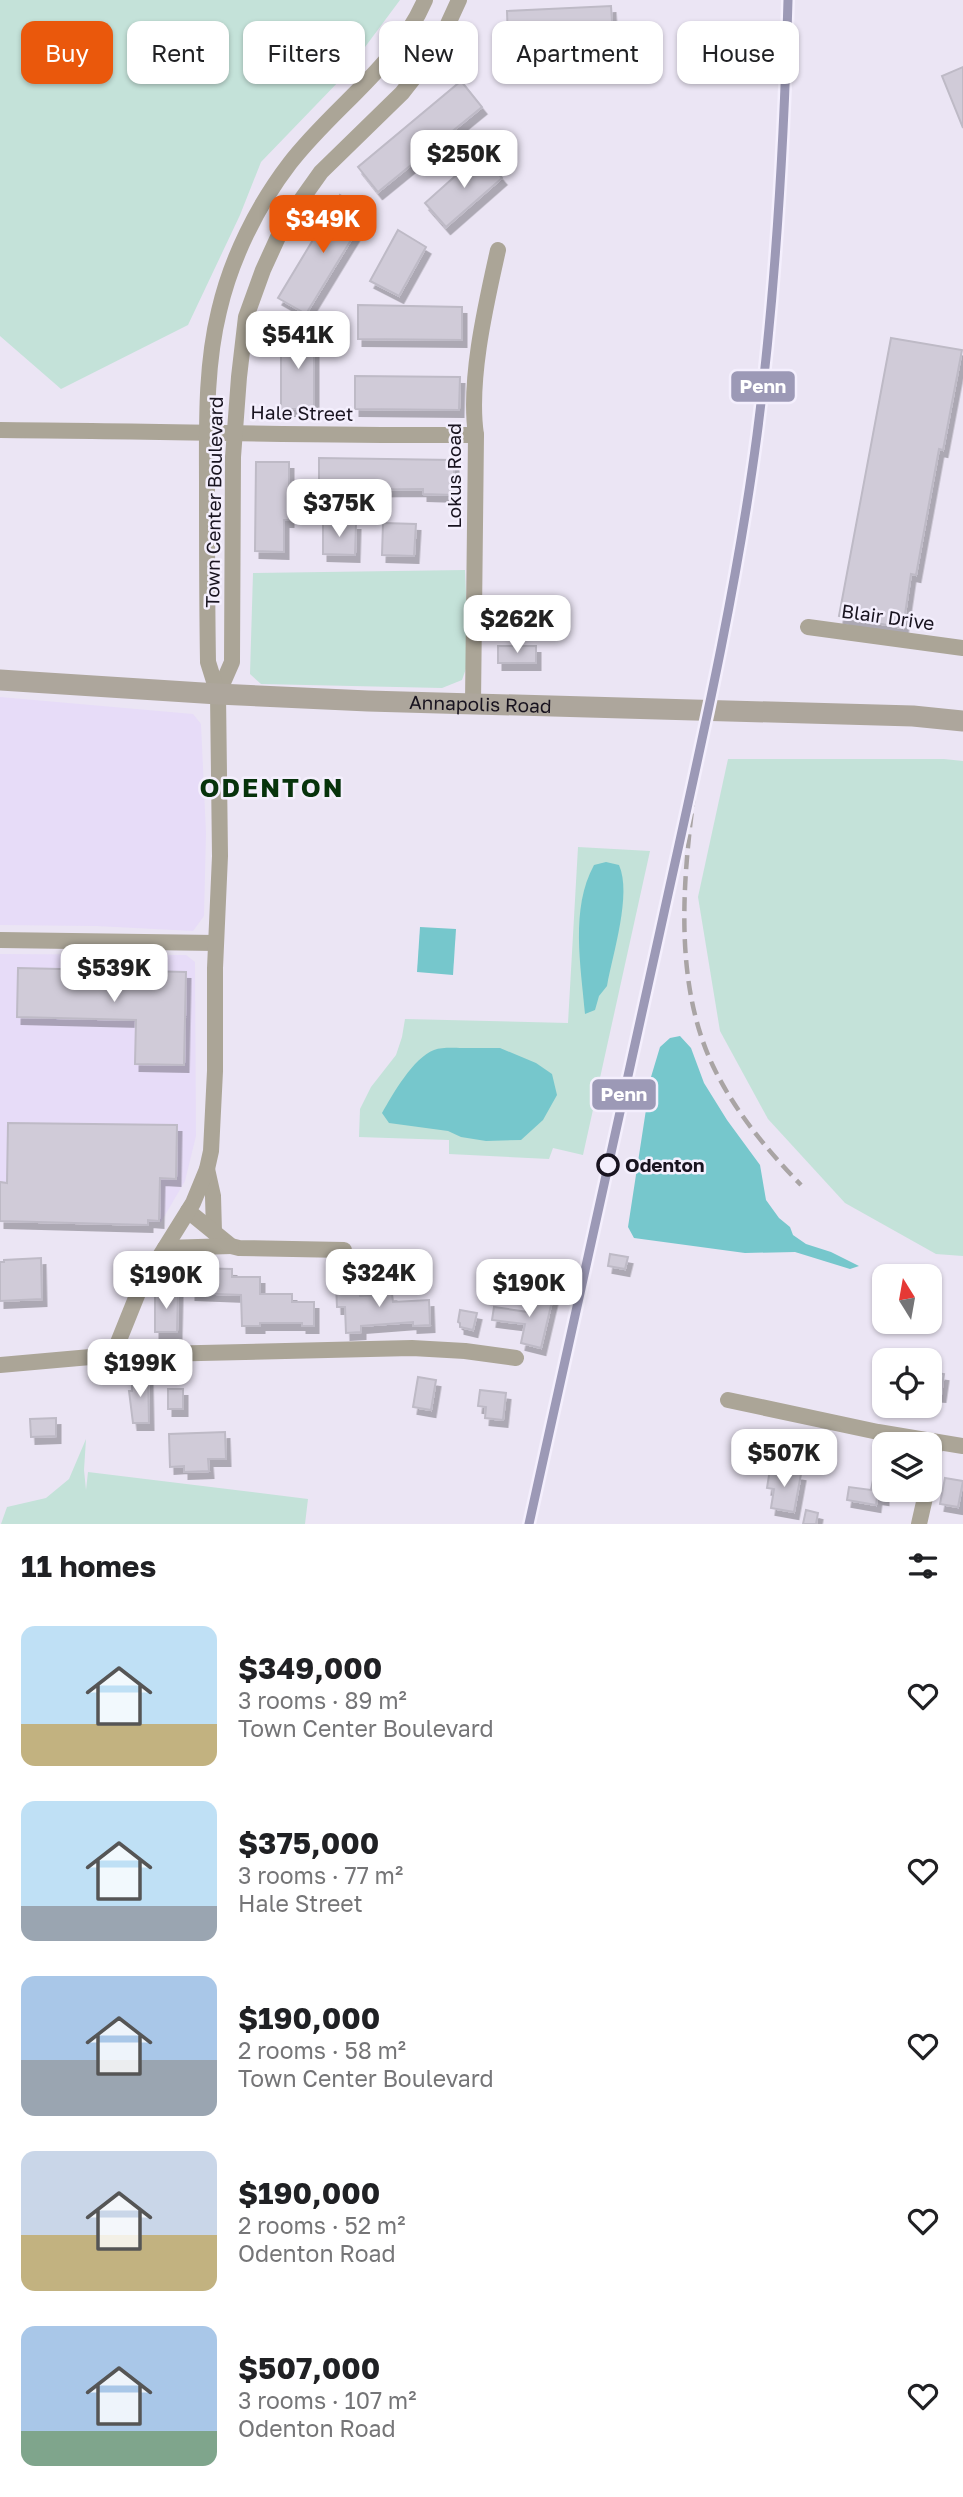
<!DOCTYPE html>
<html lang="en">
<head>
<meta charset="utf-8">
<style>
	:root { --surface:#fff; --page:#f2f2f2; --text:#202124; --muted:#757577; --accent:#ea580c }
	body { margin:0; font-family:"Golos Text",sans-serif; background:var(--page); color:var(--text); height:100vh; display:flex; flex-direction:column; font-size:26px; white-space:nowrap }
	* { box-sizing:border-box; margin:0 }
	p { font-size:23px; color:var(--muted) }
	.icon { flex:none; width:38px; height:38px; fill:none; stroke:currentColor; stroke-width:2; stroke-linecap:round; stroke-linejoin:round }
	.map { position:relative; height:1524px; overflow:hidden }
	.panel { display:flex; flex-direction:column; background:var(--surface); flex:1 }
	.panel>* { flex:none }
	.hud { position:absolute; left:21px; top:21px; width:922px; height:63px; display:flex; gap:14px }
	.needle { width:46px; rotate:349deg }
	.fabs { position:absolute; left:872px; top:1264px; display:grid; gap:14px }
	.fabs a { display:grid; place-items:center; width:70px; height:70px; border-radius:14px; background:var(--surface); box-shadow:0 2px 5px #0004; font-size:35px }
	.price { position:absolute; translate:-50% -60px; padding:0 16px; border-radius:14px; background:#fff; color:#222; font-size:23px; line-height:46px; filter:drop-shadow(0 2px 4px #0008) }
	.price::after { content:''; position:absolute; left:50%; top:42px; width:21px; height:16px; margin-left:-10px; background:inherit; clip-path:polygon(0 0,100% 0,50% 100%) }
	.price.active { background:var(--accent); color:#fff }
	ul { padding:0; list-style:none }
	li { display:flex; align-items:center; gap:21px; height:175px; padding:0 21px }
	li span { display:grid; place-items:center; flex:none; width:196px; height:140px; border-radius:14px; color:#555 }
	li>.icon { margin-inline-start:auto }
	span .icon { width:84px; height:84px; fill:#fffc; stroke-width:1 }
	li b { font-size:30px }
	h2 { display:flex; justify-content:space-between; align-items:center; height:84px; padding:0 21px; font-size:30px }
	.chip { padding:0 24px; border-radius:14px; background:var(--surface); box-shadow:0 2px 5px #0004; font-size:24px; line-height:63px }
	.chip.active { background:var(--accent); color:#fff }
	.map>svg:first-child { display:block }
	.built { fill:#e7dcf8 }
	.green { fill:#c4e2d9 }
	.water { fill:#76c7cc }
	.building { fill:#d0cbd8; stroke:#bebac6; stroke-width:2; filter:url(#shadow) }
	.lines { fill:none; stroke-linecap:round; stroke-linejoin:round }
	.minor { stroke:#aba597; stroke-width:16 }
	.major { stroke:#ada69c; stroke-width:21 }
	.rail { stroke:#a9a4a4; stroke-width:4.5; stroke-dasharray:14 7; stroke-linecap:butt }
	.rail-1-casing { stroke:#f4effd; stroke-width:14 }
	.rail-1 { stroke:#9c99b6; stroke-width:9 }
	.stop-dot { fill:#f4effd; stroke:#18131f; stroke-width:3.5 }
	.labels { text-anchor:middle; stroke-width:5; stroke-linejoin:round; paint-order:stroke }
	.street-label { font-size:19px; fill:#18131f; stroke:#f4effd }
	.stop-label { font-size:19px; font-weight:bold; fill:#18131f; stroke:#f4effd; text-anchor:start }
	.district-label { font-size:26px; font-weight:bold; letter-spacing:2px; fill:#07330c; stroke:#f4effd }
	.line-badge { stroke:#f4effd; stroke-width:2.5 }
	.badge-label { font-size:19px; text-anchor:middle; font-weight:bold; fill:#fff }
</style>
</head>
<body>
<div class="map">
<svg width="963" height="1524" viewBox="0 0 963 1524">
	<defs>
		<filter id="shadow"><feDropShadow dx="4.5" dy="7" stdDeviation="0" flood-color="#0004"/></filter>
	</defs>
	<rect width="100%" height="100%" fill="#ebe5f4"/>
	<!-- built -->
	<g class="built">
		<path d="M 0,697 L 193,714 L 201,724 L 206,833 L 204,916 L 193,931 L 96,926 L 0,925 Z"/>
		<path d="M 0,954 L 186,955 L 195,962 L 196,1136 L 185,1181 L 161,1222 L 0,1215 Z"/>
	</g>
	<!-- green -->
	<g class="green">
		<path d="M 0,0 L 400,0 L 342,78 L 261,162 L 240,215 L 188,325 L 61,389 L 0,336 Z"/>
		<path d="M 465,570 L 469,660 L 462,680 L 442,688 L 261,684 L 250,674 L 253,573 Z"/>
		<path d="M 728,759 L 944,759 L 963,761 L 963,1256 L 936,1254 L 845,1203 L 768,1119 L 720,1031 L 698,897 Z"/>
		<path d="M 578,847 L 650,851 L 583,1155 L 553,1148 L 549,1159 L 449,1154 L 449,1140 L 359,1137 L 360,1109 L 371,1087 L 396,1055 L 402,1037 L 405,1019 L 568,1023 Z"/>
		<path d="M 86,1439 L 84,1470 L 86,1490 L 88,1472 L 308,1499 L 305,1524 L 1,1524 L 7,1507 L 46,1498 L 69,1479 Z"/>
	</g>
	<!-- water -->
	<g class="water">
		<path d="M 606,862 L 619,865 C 632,894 613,953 607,986 L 599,996 L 595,1010 L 585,1014 C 581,966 570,909 594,865 Z"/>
		<path d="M 420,927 L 456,929 L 453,975 L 417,972 Z"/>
		<path d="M 680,1036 L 691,1048 L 704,1083 L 727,1120 L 760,1165 L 766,1200 L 779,1218 L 790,1227 L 793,1235 L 806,1244 L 831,1252 L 859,1266 L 850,1269 L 795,1252 L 745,1253 L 634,1238 L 628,1227 L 651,1077 L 660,1047 L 670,1038 Z"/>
		<path d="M 462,1048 L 500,1048 L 536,1063 L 552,1074 L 557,1095 L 543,1120 L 521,1140 L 486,1141 L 461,1137 L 448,1131 L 389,1123 L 382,1113 C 393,1094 413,1058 434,1050 C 442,1047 454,1048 462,1048 Z"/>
	</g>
	<!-- building -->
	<g class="building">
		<path d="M 611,6 L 613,36 L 508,41 L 507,11 Z"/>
		<path d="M 963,67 L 963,128 L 942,76 Z"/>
		<path d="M 461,81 L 482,107 L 378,192 L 358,167 Z"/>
		<path d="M 481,153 L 502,178 L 446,227 L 425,203 Z"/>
		<path d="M 340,195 L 368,212 L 306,314 L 278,298 Z"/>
		<path d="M 398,230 L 426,247 L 399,296 L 370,281 Z"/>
		<path d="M 358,305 L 462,307 L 462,340 L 358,339 Z"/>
		<path d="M 314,332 L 314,409 L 281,409 L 281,333 Z"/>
		<path d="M 891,338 L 962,350 L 943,450 L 939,449 L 916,575 L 911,574 L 903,628 L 839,616 Z"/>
		<path d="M 355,376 L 460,377 L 459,410 L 355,409 Z"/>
		<path d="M 319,458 L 454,460 L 454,495 L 423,494 L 423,489 L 319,490 Z"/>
		<path d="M 256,462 L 289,462 L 289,520 L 284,520 L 284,552 L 255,551 Z"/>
		<path d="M 323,523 L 356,523 L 355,555 L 323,554 Z"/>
		<path d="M 383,523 L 416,524 L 414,556 L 382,555 Z"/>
		<rect x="498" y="646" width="38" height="17"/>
		<path d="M 18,968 L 186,972 L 184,1065 L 135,1064 L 136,1020 L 17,1017 Z"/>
		<path d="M 8,1123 L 177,1125 L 176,1179 L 160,1178 L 159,1221 L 148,1220 L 148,1225 L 0,1221 L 0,1182 L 7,1183 Z"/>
		<path d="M 610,1254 L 628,1257 L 625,1269 L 608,1266 Z"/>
		<path d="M 41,1258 L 42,1299 L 0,1301 L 0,1262 L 4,1262 L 4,1260 Z"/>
		<path d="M 192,1268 L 232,1269 L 232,1277 L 260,1277 L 260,1294 L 292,1294 L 292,1302 L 314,1302 L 314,1326 L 302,1326 L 302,1323 L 260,1323 L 260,1326 L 242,1326 L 241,1295 L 191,1293 Z"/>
		<path d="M 357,1283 L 360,1296 L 392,1294 L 393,1302 L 429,1300 L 430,1325 L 413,1326 L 413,1322 L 361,1326 L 361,1332 L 346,1333 L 345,1307 L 337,1307 L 336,1284 Z"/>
		<path d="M 155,1291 L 178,1291 L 177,1332 L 155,1332 Z"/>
		<path d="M 532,1293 L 553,1297 L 541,1348 L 521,1343 L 525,1324 L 492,1320 L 494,1307 L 528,1312 Z"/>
		<path d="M 460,1310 L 477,1313 L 473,1330 L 460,1327 L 460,1323 L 458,1322 Z"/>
		<path d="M 929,1372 L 944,1374 L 941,1395 L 929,1394 Z"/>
		<path d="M 148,1375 L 149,1423 L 133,1423 L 129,1391 L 132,1391 L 132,1376 Z"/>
		<path d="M 418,1377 L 436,1380 L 431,1410 L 413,1407 Z"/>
		<rect x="168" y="1389" width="15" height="20"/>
		<path d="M 480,1390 L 506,1393 L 503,1420 L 485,1418 L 486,1407 L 478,1406 Z"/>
		<path d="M 56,1418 L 56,1436 L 31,1437 L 30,1419 Z"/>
		<path d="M 225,1432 L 226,1459 L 208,1459 L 209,1471 L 184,1472 L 184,1466 L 170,1467 L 169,1434 Z"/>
		<path d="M 770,1469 L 801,1474 L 794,1512 L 771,1508 L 774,1489 L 767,1488 Z"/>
		<path d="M 874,1475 L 884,1476 L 884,1498 L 877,1497 L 876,1505 L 847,1500 L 849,1487 L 871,1490 Z"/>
		<path d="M 945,1478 L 963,1481 L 958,1507 L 940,1504 Z"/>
		<path d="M 806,1510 L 818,1513 L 816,1524 L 803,1524 Z"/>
	</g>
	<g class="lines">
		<!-- minor -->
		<g class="minor">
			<path d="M 0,430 C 159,431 317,436 476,435"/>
			<path d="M 808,627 L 963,648"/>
			<path d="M 218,694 L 232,662 L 233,457 L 239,377 L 246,317 L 263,270 L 284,224 L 321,172 L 402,93 L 420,70 L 442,37 L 459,0"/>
			<path d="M 473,703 L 476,435 C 468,380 486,304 498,250"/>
			<path d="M 0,940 L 216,943"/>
			<path d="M 207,1169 L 213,1196 L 214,1232"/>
			<path d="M 188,1211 L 231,1246 L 239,1248 L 344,1250"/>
			<path d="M 165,1248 L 231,1246"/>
			<path d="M 113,1355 L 140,1288 L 193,1203 L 207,1169 L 211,1151 L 215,1071 L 215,968 L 220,856 L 218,694 L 208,662 C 207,603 207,545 207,486 C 207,428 205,368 219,311 C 231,259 257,206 290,163 C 333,107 396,67 425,0"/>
			<path d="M 0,1365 L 113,1355 L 412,1348 L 465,1351 L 516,1358"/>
			<path d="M 728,1400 L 878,1432 L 963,1446"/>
			<path d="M 929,1477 L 936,1442"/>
			<path d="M 919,1524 L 927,1489"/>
		</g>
		<!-- major -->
		<path class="major" id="s1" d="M 0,680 L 218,694 L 368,701 L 913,716 L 963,721"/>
		<!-- rail -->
		<path class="rail" d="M 700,751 C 686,851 668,971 713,1066 C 734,1110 766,1149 801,1185"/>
		<defs>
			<path id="rail-1" d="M 529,1524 C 573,1326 616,1129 660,931 C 696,766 735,602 757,435 C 776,290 784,145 788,0"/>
		</defs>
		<!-- rail-1 casing -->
		<use href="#rail-1" class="rail-1-casing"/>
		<!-- rail-1 -->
		<use href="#rail-1" class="rail-1"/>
	</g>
	<!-- markers -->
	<circle class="stop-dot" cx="608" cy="1165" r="10"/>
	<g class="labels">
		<!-- street labels -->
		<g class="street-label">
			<text transform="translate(302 413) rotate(1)" y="7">Hale Street</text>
			<text transform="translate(454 476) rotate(-90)" y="7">Lokus Road</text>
			<text transform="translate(214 502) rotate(-89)" y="7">Town Center Boulevard</text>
			<text transform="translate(888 617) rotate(8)" y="7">Blair Drive</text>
			<text dy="7" stroke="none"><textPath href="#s1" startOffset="481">Annapolis Road</textPath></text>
		</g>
		<!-- stop labels -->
		<g class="stop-label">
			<text x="625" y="1172">Odenton</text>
		</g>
		<!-- district labels -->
		<g class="district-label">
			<text x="272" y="797">ODENTON</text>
		</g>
	</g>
	<g class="line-badge">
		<rect x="730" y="370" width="66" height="33" rx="7" fill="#9c99b6"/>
		<rect x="591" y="1078" width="66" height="33" rx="7" fill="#9c99b6"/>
	</g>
	<g class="badge-label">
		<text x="763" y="393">Penn</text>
		<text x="624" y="1101">Penn</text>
	</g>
</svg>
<div class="fabs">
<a><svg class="needle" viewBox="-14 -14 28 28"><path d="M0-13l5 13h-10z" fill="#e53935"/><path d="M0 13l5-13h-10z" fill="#757577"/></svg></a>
<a><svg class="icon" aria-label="locate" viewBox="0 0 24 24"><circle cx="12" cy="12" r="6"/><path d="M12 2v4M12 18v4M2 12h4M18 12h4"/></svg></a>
<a><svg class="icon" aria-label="layers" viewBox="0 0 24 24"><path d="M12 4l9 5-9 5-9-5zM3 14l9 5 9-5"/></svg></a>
</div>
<b class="price" style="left:464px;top:190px">$250K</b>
<b class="price active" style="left:323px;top:255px">$349K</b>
<b class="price" style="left:298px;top:371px">$541K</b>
<b class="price" style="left:339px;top:539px">$375K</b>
<b class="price" style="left:517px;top:655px">$262K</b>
<b class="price" style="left:114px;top:1004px">$539K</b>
<b class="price" style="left:379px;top:1309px">$324K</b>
<b class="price" style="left:166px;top:1311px">$190K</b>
<b class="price" style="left:529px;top:1319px">$190K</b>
<b class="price" style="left:140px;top:1399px">$199K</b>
<b class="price" style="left:784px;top:1489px">$507K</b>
<div class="hud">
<a class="chip active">Buy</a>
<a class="chip">Rent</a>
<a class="chip">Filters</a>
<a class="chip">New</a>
<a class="chip">Apartment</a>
<a class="chip">House</a>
</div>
</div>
<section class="panel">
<h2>11 homes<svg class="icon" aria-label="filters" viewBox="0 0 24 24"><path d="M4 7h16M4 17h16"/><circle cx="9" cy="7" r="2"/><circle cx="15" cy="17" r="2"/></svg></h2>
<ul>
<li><span style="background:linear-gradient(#bfe0f5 70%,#c2b280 0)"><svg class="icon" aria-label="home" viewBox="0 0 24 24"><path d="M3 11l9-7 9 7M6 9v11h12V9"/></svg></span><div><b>$349,000</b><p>3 rooms · 89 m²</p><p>Town Center Boulevard</p></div><svg class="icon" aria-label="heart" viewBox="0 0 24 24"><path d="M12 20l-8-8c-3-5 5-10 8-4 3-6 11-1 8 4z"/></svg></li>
<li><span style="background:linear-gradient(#bfe0f5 75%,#9aa5b1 0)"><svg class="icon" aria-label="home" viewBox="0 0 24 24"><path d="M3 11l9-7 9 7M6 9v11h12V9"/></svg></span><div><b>$375,000</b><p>3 rooms · 77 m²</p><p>Hale Street</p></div><svg class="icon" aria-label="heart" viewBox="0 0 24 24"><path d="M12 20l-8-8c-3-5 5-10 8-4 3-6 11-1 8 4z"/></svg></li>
<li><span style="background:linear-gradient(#a9c7e8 60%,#9aa5b1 0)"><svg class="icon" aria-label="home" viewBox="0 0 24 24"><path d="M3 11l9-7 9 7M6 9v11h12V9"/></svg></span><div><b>$190,000</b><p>2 rooms · 58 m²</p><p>Town Center Boulevard</p></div><svg class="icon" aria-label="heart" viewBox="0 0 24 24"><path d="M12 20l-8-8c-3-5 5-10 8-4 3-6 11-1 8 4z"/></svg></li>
<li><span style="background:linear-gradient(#c9d6e8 60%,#c2b280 0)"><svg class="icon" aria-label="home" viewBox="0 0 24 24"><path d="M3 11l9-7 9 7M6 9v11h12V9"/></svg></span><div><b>$190,000</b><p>2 rooms · 52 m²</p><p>Odenton Road</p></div><svg class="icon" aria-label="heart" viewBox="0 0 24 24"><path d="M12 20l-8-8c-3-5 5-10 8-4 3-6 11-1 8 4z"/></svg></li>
<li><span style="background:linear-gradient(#a9c7e8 75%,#7fa58c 0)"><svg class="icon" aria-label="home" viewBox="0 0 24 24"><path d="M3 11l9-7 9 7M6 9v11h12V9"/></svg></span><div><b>$507,000</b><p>3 rooms · 107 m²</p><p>Odenton Road</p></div><svg class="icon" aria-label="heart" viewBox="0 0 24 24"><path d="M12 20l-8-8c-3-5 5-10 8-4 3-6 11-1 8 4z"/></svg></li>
</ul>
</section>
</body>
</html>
